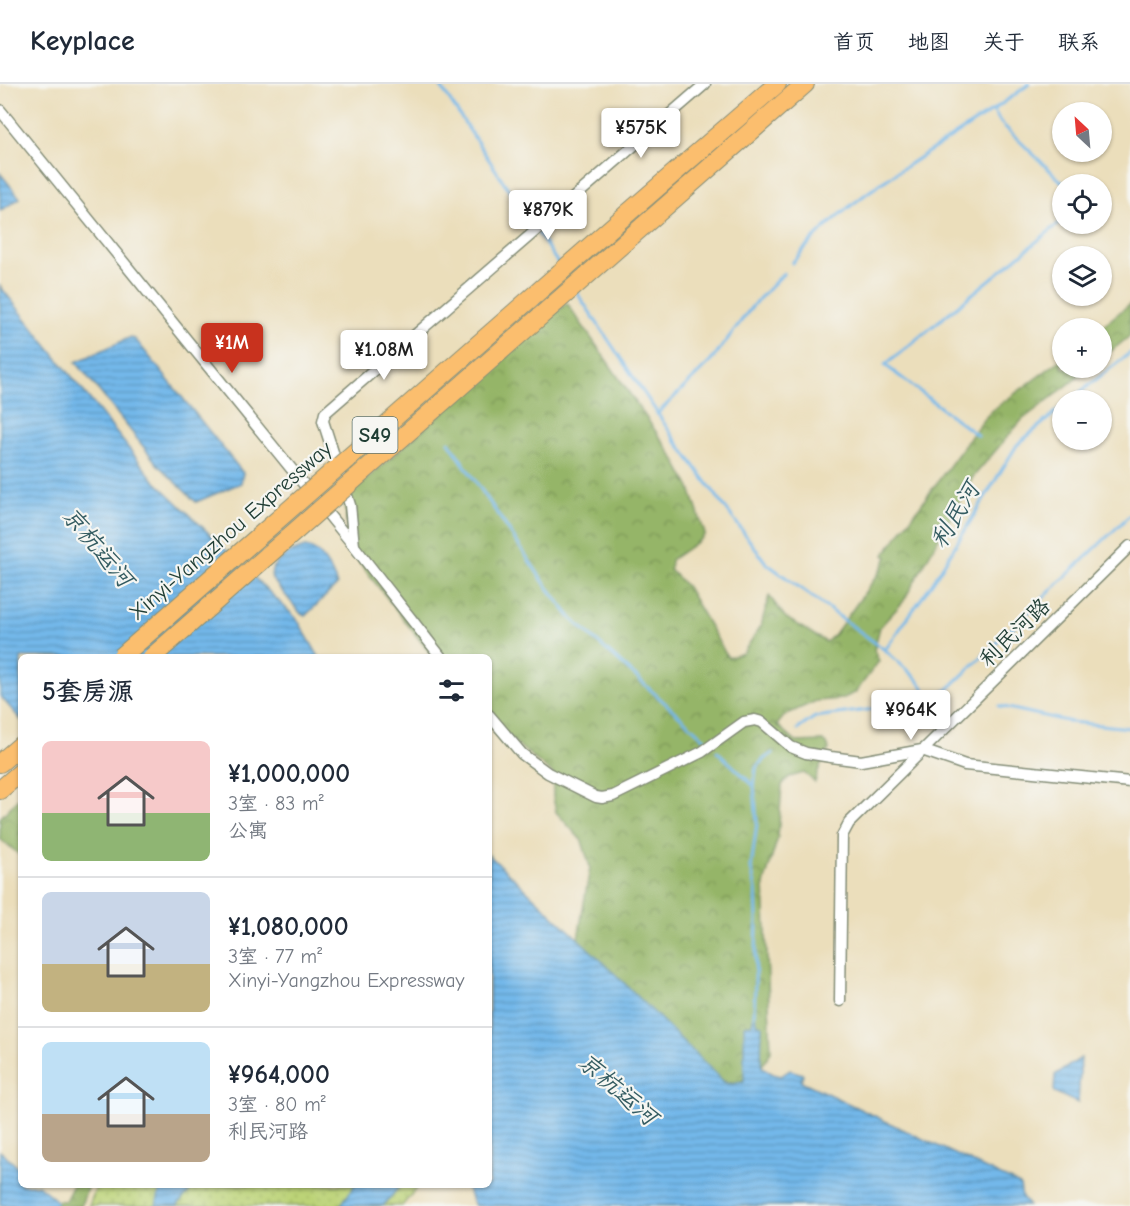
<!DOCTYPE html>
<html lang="zh">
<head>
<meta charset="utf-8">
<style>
	:root { --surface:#fff; --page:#f2f2f3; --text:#1f2937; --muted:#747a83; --line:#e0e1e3; --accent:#c8321e }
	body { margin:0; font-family:"Comic Neue","LXGW WenKai TC",sans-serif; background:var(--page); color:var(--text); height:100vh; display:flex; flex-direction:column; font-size:22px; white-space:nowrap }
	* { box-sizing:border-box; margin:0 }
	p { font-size:20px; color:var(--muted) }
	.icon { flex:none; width:33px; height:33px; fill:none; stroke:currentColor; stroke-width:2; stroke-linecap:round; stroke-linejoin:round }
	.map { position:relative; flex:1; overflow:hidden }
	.sheet { position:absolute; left:18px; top:570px; width:474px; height:534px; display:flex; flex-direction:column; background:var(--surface); border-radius:9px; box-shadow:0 2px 4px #0004 }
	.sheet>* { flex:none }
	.needle { width:39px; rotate:334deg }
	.fabs { position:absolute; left:1052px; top:18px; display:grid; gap:12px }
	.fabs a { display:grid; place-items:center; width:60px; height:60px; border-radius:50%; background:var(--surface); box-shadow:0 2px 4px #0004; font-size:30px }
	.price { position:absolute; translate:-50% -51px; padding:0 14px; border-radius:6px; background:#fff; color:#222; font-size:20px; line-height:39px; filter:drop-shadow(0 2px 3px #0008) }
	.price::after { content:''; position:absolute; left:50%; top:36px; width:18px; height:14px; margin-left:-9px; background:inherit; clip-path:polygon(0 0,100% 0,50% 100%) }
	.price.current { background:var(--accent); color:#fff }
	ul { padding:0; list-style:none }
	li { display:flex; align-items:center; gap:18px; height:150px; padding:0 24px }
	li+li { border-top:2px solid var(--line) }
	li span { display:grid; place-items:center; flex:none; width:168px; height:120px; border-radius:9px; color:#555 }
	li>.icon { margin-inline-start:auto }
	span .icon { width:72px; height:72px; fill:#fffc; stroke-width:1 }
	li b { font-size:26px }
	h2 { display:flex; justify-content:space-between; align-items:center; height:72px; padding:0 24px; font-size:26px }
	header { display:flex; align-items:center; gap:36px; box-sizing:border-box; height:84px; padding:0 30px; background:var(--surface); border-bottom:2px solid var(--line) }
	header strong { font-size:28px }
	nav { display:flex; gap:33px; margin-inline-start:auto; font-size:21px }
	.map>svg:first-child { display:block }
	.grass { fill:url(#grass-dots); stroke:#6e8856; stroke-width:1.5 }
	.forest { fill:url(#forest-crowns); stroke:#5a794e; stroke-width:1.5 }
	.water { fill:url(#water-rules); stroke:#497a8f; stroke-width:1.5 }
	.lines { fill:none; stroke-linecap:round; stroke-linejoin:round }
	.stream { stroke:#73b8ea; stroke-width:3 }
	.minor-casing { stroke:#858e78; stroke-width:13 }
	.motorway-casing { stroke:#858e78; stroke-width:20 }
	.minor { stroke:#fff; stroke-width:10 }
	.motorway { stroke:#fbbe6e; stroke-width:18 }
	.motorway-bridge-casing { stroke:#858e78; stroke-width:20; stroke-linecap:butt }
	.motorway-bridge { stroke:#fbbe6e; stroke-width:18 }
	.labels { text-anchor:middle; stroke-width:4.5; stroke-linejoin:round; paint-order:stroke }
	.shield { fill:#f6f6f2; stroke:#60746d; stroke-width:1.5 }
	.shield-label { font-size:21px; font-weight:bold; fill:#1f3d34 }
	.street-label { font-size:22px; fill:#1f3d34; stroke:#f6f6f2 }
	.water-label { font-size:24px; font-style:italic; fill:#345c62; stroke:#f6f6f2 }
</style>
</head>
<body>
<header>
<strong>Keyplace</strong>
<nav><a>首页</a><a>地图</a><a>关于</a><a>联系</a></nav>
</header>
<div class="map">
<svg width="1130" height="1122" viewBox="0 0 1130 1122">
	<defs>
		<pattern id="grass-dots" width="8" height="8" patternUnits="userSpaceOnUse" patternTransform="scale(1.5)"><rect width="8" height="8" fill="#bcd377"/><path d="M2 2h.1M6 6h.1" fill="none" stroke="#a1b668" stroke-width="1.8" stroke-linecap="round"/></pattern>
		<pattern id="forest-crowns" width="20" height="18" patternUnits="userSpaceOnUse" patternTransform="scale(1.5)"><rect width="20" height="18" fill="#95b568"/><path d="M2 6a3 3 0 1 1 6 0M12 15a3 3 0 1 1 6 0" fill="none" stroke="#799456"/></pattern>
		<pattern id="water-rules" width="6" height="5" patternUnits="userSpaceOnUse" patternTransform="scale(1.5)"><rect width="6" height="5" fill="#73b8ea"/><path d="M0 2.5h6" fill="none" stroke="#5e97be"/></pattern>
	</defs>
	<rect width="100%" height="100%" fill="#f6f6f2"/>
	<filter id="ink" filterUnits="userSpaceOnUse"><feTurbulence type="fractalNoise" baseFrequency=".0167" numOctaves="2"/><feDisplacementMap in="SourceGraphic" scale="12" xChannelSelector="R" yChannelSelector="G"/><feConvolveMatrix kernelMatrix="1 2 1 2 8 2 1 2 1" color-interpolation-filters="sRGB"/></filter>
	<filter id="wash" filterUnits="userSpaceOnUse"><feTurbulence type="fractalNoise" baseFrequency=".008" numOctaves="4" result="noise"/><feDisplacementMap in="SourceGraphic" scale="24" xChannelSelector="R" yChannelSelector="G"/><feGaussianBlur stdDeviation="1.35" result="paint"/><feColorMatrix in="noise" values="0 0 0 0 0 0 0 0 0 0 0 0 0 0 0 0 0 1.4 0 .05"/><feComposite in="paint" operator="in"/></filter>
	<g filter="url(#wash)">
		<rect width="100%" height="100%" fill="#ebdebb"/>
		<!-- grass -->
		<path class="grass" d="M 97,1101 L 419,1101 L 402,1122 L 89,1122 Z"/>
		<!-- forest -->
		<g class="forest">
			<path d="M 567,219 L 672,371 L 690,404 L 705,450 L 701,455 L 671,476 L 670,486 L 687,503 L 728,574 L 743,569 L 761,542 L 769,512 L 786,534 L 826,558 L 835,550 L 881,486 L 887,473 L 884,471 L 983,336 L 994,325 L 1062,275 L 1062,284 L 1090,284 L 1022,336 L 973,393 L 903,518 L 880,543 L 874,566 L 879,577 L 856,608 L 842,615 L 816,617 L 785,631 L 777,641 L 796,658 L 823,657 L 827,660 L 829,665 L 818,687 L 815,698 L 804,689 L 789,693 L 782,701 L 778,753 L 764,800 L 771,967 C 762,986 745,1003 723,997 L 578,855 L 590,783 L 582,757 L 556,728 L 553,713 L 553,690 L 489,637 L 489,573 L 433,573 L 348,464 L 345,418 L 353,407 Z"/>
			<path d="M 1130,220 L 1130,252 L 1101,275 L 1100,244 Z"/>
			<path d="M 21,712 L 21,772 L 0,755 L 0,734 Z"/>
			<path d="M 73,1101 L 88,1101 L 81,1122 L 56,1122 L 57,1117 L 65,1117 Z"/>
		</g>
		<!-- water -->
		<g class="water">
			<path d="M 0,89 L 20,114 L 0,127 Z"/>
			<path d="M 0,202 L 153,395 L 297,535 L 319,573 L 21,573 L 21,636 L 0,612 Z"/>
			<path d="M 131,253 L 136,256 L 243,389 L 241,399 L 196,418 L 158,381 L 76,278 Z"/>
			<path d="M 305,463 C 321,464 332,487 337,501 L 305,532 L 301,530 L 272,495 C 267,479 292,467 305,463 Z"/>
			<path d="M 489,771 L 608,883 L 725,999 L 733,1000 L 744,997 L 744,941 L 752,940 L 754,930 L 758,940 L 762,941 L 761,977 L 762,983 L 773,990 L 781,992 L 790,986 L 803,990 L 801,997 L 1020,1101 L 1022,1114 L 1029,1122 L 475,1122 L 465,1101 L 489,1101 Z"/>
			<path d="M 1081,974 L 1078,1019 L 1054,1008 L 1055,991 Z"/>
			<path d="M 0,1067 L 21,1086 L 21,1101 L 38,1101 L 57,1117 L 56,1122 L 0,1122 Z"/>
			<path d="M 161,1101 L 195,1101 L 177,1122 L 156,1122 Z"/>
			<path d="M 355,1101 L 401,1101 L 383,1122 L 340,1122 Z"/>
		</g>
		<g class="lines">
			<!-- stream -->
			<g class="stream">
				<path d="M 439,0 L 534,144"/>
				<path d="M 996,25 L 994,28 L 1001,39 L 1064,100"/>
				<path d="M 538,149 L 559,181"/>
				<path d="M 792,179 C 856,100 951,61 1029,0"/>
				<path d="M 577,209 L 674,354 L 766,479 L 885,566 L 918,596 L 931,616"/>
				<path d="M 1070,316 L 1130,269"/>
				<path d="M 657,330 L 711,277 L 754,220 L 784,189"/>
				<path d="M 978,352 L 885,281 L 1062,137"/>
				<path d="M 449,358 L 545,500 L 572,535 L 705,655"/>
				<path d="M 885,566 L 933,498 L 1017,361 L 1062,323"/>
				<path d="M 999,622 L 1071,638 L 1130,644"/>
				<path d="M 798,645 L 815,633 L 919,619 L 931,616 L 948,605 L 1130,431"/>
				<path d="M 717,667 L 754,702"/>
				<path d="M 754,932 L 757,834 L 756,806 L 751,784 L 757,739 L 754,702 L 756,684 L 764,675 L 773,669"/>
			</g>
		</g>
	</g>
	<g filter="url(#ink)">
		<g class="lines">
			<defs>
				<g id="minor">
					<path d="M 0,26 L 354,462 L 441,573"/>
					<path d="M 354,462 L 350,421 L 323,337 L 325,329 L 705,0"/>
					<path d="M 489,631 L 522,670 L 548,689 L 596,713 L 602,714 L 613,712 L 702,668 L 744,638 L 755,636 L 762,638 L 791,663 L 806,669 L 831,673 L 861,677 L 922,666 L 965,681 L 1130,698"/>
					<path d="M 840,917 L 842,752 L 849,739 L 1130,462"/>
				</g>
				<g id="motorway">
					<path d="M 628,129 L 777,0"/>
					<path d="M 642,143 L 805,0"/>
					<path d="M 0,679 L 21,661"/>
					<path d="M 0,706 L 21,688"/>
				</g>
			</defs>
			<!-- minor casing -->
			<use href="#minor" class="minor-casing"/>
			<!-- motorway casing -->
			<use href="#motorway" class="motorway-casing"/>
			<!-- minor -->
			<use href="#minor" class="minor"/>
			<!-- motorway -->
			<use href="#motorway" class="motorway"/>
			<defs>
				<g id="motorway-bridge">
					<path d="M 121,573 L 628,129"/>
					<path d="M 152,573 L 642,143"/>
				</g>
			</defs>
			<!-- motorway-bridge casing -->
			<use href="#motorway-bridge" class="motorway-bridge-casing"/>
			<!-- motorway-bridge -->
			<use href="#motorway-bridge" class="motorway-bridge"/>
		</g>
	</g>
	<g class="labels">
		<!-- shield labels -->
		<rect class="shield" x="352.5" y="333" width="45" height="36" rx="4.5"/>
		<g class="shield-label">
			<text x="375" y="358">S49</text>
		</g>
		<!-- street labels -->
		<g class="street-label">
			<text transform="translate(230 446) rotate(-41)" y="8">Xinyi-Yangzhou Expressway</text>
			<text transform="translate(1014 548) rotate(-44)" y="8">利民河路</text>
		</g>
		<!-- water labels -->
		<g class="water-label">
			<text transform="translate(955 431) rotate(-59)" y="8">利民河</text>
			<text transform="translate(98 463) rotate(50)" y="8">京杭运河</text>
			<text transform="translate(618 1005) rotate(41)" y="8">京杭运河</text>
		</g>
	</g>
</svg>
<div class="fabs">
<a><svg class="needle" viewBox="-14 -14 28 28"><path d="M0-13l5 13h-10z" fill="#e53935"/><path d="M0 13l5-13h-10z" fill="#747a83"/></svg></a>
<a><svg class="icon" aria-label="locate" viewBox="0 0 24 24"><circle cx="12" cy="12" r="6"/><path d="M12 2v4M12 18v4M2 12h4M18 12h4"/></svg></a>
<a><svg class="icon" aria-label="layers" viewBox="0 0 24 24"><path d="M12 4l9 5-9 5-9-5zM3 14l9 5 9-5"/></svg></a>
<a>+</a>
<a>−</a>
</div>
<b class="price" style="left:641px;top:75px">¥575K</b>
<b class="price" style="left:548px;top:157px">¥879K</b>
<b class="price current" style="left:232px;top:290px">¥1M</b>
<b class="price" style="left:384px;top:297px">¥1.08M</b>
<b class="price" style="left:911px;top:657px">¥964K</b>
<section class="sheet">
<h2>5套房源<svg class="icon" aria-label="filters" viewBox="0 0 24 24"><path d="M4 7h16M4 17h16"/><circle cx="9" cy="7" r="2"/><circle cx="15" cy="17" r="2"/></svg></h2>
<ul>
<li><span style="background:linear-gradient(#f6c9c9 60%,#8fb573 0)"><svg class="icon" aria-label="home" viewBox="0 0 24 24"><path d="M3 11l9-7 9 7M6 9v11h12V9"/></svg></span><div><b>¥1,000,000</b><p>3室 · 83 m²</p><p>公寓</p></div></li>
<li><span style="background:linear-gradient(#c9d6e8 60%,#c2b280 0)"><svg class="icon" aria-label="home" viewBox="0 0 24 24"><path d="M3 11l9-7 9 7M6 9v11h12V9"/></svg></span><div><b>¥1,080,000</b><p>3室 · 77 m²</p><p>Xinyi-Yangzhou Expressway</p></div></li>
<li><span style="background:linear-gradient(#bfe0f5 60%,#b9a48a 0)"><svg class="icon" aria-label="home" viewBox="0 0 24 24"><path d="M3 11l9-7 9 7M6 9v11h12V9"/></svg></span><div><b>¥964,000</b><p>3室 · 80 m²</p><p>利民河路</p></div></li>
</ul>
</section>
</div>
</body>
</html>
